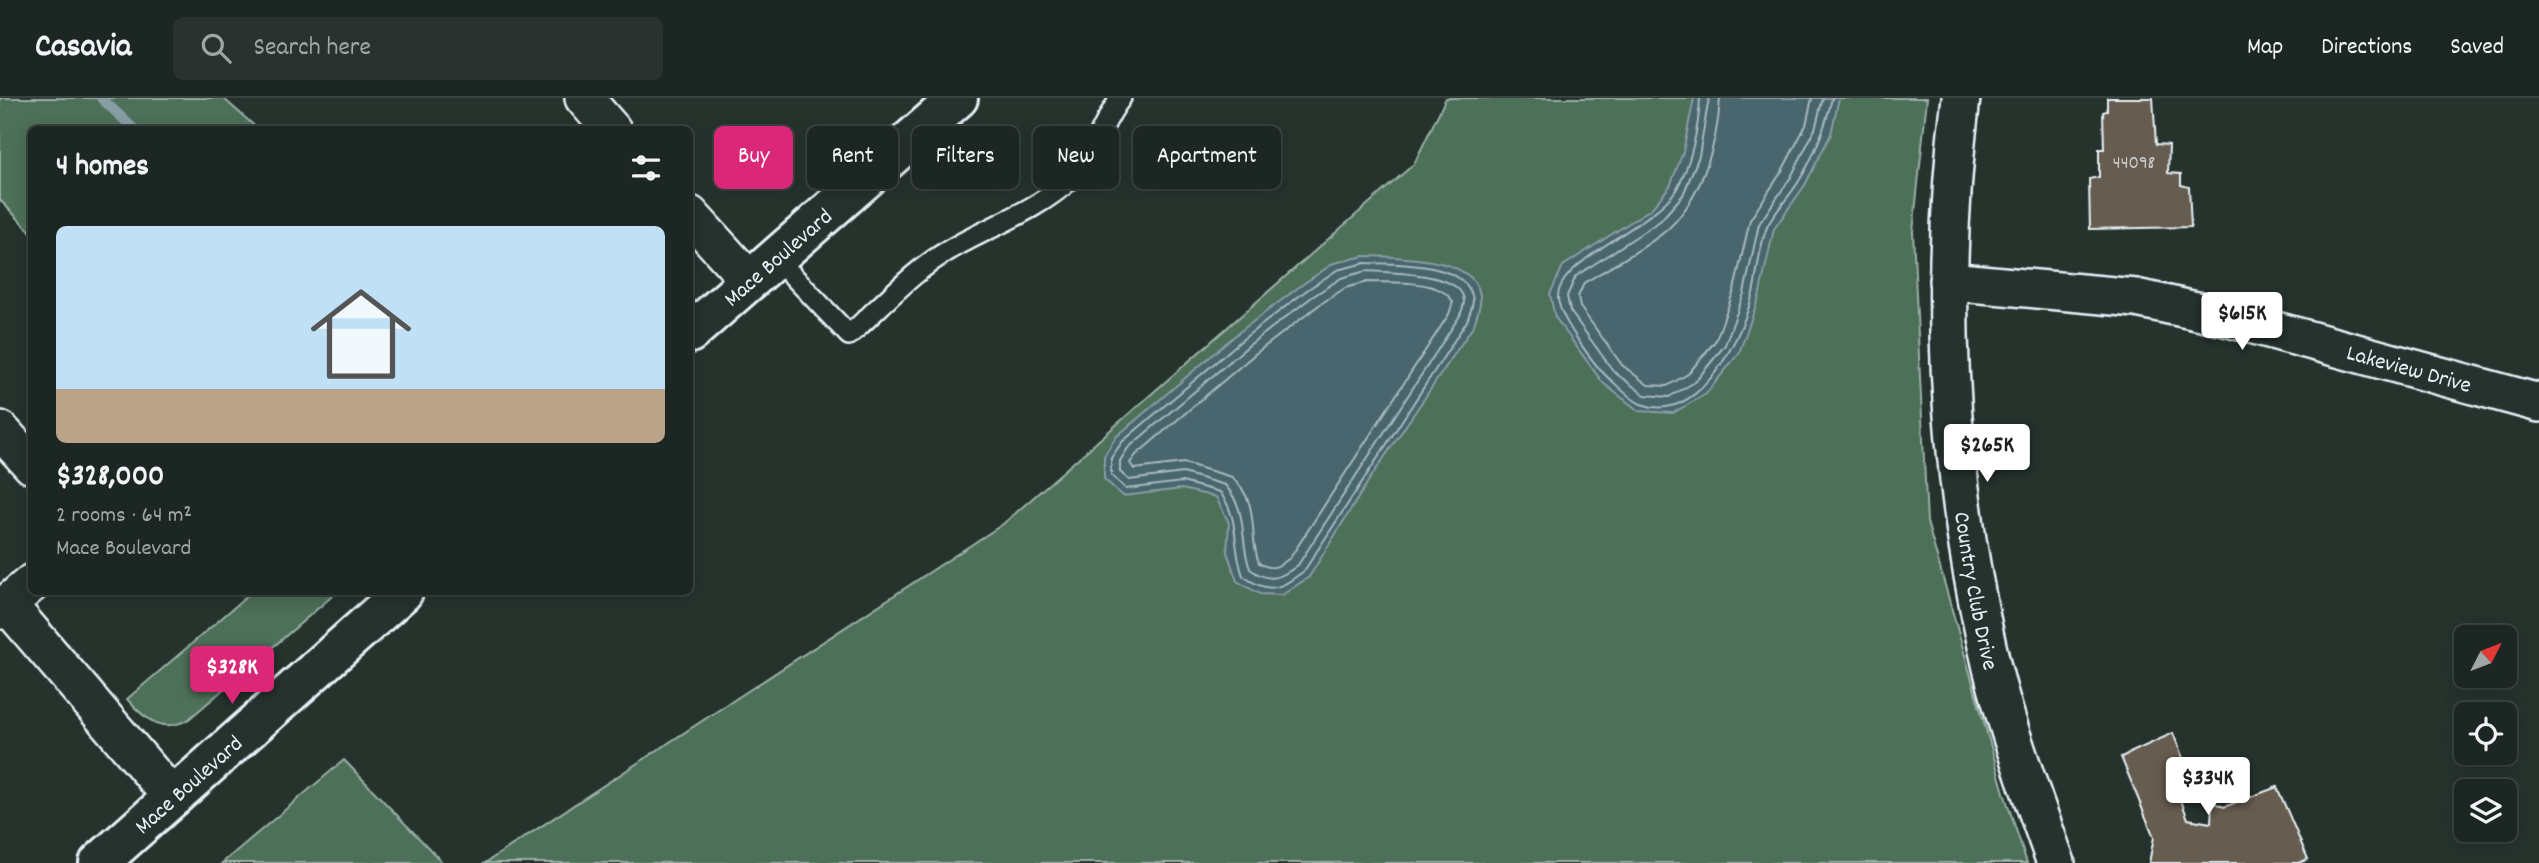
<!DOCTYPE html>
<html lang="en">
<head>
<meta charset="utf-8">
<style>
	:root { --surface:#1c2622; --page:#29322f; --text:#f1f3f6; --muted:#a0a5a5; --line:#3a4340; --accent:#db2777 }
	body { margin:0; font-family:Dekko,sans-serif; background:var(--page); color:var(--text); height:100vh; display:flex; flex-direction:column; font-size:26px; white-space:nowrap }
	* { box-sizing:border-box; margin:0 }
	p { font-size:23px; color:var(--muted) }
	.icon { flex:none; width:38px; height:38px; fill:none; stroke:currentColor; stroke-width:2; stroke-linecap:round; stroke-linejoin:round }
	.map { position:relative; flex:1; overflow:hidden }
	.details { position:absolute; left:28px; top:28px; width:665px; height:469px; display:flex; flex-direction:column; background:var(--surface); border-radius:10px; box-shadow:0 4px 18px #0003,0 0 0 2px var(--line) }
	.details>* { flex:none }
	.guide { position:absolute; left:714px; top:28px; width:665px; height:63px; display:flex; gap:14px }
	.needle { width:46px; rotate:48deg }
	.buttons { position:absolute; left:2454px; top:527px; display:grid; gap:14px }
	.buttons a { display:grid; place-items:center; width:63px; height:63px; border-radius:10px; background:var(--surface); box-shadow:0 4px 18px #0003,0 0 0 2px var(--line); font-size:35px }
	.price { position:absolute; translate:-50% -60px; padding:0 16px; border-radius:7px; background:#fff; color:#222; font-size:23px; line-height:46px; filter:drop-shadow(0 2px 4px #0008) }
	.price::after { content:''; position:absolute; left:50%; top:42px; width:21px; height:16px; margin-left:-10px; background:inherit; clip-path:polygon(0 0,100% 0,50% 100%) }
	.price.on { background:var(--accent); color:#fff }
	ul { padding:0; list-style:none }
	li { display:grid; align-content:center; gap:14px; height:371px; padding:0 28px }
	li+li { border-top:2px solid var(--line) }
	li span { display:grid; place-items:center; height:217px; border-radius:10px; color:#555 }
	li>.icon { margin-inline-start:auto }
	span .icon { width:126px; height:126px; fill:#fffc; stroke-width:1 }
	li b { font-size:30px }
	h2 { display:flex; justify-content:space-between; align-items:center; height:84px; padding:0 28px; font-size:30px }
	.pill { padding:0 24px; border-radius:10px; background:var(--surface); box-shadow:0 4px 18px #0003,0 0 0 2px var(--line); font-size:24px; line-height:63px }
	.pill.on { background:var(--accent); color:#fff }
	header { display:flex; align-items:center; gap:42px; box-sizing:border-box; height:98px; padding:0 35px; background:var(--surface); border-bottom:2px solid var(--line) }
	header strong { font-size:33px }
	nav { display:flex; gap:38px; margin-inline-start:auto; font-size:24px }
	.search { width:490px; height:63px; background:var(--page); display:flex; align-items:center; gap:18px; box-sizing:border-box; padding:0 24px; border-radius:10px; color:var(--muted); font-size:26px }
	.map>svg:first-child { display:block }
	.green { fill:#4d6f59; stroke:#9ab0a8; stroke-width:2 }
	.water { fill:#49656e; stroke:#899da5; stroke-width:2 }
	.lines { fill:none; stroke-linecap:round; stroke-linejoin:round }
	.shore { stroke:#a8b9c1; stroke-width:2 }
	.stream { stroke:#899da5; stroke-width:10 }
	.building { fill:#665c50; stroke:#e8f1f8; stroke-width:2 }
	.service-casing { stroke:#e8f1f8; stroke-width:24 }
	.minor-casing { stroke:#e8f1f8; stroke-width:42 }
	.tertiary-casing { stroke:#e8f1f8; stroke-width:44 }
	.service { stroke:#26332d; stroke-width:19 }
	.minor { stroke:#26332d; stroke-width:37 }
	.tertiary { stroke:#26332d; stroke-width:38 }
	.labels { text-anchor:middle; stroke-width:5; stroke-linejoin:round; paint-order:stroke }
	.number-label { font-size:19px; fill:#c8ccce }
	.street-label { font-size:23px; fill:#e8f1f8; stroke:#26332d }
</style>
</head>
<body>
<header>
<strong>Casavia</strong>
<div class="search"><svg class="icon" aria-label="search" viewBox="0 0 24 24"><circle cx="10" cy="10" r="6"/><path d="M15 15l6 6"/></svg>Search here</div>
<nav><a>Map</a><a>Directions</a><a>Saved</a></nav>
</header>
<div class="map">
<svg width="2539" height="765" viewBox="0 0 2539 765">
	<rect width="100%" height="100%" fill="#26332d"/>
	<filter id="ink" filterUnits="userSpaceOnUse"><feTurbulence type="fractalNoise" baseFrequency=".0143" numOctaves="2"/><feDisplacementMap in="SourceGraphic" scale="14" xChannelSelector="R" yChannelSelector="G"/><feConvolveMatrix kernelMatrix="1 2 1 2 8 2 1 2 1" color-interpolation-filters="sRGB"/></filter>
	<g filter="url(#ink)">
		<!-- green -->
		<g class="green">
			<path d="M 0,0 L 223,0 L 258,31 L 32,32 L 31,134 L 0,102 Z"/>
			<path d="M 1446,0 L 1927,0 L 1913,134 L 1927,424 L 2005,698 L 2027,765 L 485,765 L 1003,426 L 1414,66 Z"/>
			<path d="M 252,494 L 337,494 L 189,621 C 163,636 145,622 127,601 Z"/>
			<path d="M 344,662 L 443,765 L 222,765 Z"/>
		</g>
		<!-- water -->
		<g class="water">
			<path d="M 1694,0 L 1839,0 L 1831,36 L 1805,87 L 1774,131 L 1759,199 L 1739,255 L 1706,296 L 1673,315 L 1639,313 L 1603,285 L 1555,219 L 1550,196 L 1563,168 L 1652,110 L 1670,88 L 1683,54 Z"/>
			<path d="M 1364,158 C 1395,159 1485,157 1480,205 C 1479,212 1476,220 1474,227 L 1371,379 L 1309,479 L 1282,497 L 1260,496 L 1237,483 L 1227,454 L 1229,425 L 1216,399 L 1182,391 L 1123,398 L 1104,381 L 1104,358 L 1116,339 L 1238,235 L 1303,186 L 1334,165 Z"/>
		</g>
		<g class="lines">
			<!-- shore -->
			<g class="shore">
				<path d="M 1700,0 C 1699,28 1691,67 1676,92 C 1653,128 1556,163 1558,200 C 1559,219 1596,271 1612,283 C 1620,290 1631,302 1641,306 C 1700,328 1742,238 1753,195 C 1758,174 1759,146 1768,127 C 1776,112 1790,98 1799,83 C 1815,57 1825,30 1832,0"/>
				<path d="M 1709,0 L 1699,58 L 1683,97 L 1660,123 L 1576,178 L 1567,198 L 1570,213 L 1614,274 L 1645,297 L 1669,299 L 1695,284 L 1725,247 L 1744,195 L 1759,126 L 1791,79 L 1815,31 L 1823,0"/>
				<path d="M 1720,0 C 1718,44 1702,98 1670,129 C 1650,148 1609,169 1584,185 L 1578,199 L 1580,209 L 1622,267 L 1648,287 L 1667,288 L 1688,276 L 1716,242 L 1734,192 L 1750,122 L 1782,73 L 1806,27 L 1812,0"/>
				<path d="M 1365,165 C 1393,166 1469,163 1473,202 C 1473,208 1469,217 1467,223 L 1304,473 C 1280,491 1269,497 1243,478 C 1231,444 1241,424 1220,394 L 1182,384 L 1126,391 L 1111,377 L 1111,360 L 1122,344 L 1243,241 L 1307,192 L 1337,172 Z"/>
				<path d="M 1366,173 C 1387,175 1463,173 1464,203 C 1464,208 1461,215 1459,219 L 1298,467 C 1280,481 1269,485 1250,471 C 1239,441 1249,414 1225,387 L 1183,375 L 1129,382 L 1120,374 L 1120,363 L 1128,350 L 1248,248 L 1312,199 L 1341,180 Z"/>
				<path d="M 1367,184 C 1391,185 1440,180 1453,204 L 1449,216 L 1290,460 C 1278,469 1272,473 1259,465 C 1247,433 1262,408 1232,379 L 1184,365 L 1134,371 L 1130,365 L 1136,357 L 1255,256 L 1319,207 L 1345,190 Z"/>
			</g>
			<!-- stream -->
			<path class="stream" d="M 101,0 L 135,32"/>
		</g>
		<!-- building -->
		<g class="building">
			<path d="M 2107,0 L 2153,0 L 2156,46 L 2169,47 L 2168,75 L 2181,76 L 2181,87 L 2189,89 L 2191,129 L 2090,131 L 2089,81 L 2099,79 L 2099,51 L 2104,51 L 2103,14 L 2107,13 Z"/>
			<path d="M 2173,635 L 2188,673 L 2172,678 L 2188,721 L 2211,725 L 2212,704 L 2224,709 L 2277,689 L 2308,761 L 2299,765 L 2149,765 L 2154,739 L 2121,659 Z"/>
		</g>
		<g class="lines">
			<defs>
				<path id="service" d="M 775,159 L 849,237 C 881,209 913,172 951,151 C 992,127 1035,114 1071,81 C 1095,58 1100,26 1121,0"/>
				<g id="minor">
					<path d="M 584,0 L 612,32"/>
					<path id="s1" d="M 1961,0 C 1938,182 1947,369 1987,548 C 2003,622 2031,694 2056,765"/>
					<path d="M 690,117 L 749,182"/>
					<path id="s2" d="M 1948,183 L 2136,200 L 2225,219 L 2539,305"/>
					<path d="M 0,332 L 32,367"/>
					<path d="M 7,506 L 173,700"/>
					<path d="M 0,512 L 32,485"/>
				</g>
				<g id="tertiary">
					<path id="s3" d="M 690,235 L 958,0"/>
					<path id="s4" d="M 99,765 L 403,494"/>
				</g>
			</defs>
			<!-- service casing -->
			<use href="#service" class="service-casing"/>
			<!-- minor casing -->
			<use href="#minor" class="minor-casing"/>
			<!-- tertiary casing -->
			<use href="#tertiary" class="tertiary-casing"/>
			<!-- service -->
			<use href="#service" class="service"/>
			<!-- minor -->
			<use href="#minor" class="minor"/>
			<!-- tertiary -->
			<use href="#tertiary" class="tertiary"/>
		</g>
	</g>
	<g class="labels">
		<!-- number labels -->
		<g class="number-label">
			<text x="2134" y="70">44098</text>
		</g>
		<!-- street labels -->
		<g class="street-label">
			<text dy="8" stroke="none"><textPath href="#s3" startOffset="116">Mace Boulevard</textPath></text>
			<text dy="8" stroke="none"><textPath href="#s2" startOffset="471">Lakeview Drive</textPath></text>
			<text dy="8" stroke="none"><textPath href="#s1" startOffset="495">Country Club Drive</textPath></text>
			<text dy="8" stroke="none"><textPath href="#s4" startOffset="119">Mace Boulevard</textPath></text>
		</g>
	</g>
</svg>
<div class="buttons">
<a><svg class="needle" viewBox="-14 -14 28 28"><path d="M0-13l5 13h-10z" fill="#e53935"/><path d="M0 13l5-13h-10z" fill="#a0a5a5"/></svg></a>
<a><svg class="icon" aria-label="locate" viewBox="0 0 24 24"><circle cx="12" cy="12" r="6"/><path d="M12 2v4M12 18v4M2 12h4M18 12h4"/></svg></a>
<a><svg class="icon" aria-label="layers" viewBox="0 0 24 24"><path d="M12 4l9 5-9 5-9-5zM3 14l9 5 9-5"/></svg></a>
</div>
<b class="price" style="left:2242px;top:254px">$615K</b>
<b class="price" style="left:1987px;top:386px">$265K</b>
<b class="price on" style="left:232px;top:608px">$328K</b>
<b class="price" style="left:2208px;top:719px">$334K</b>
<div class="guide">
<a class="pill on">Buy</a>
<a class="pill">Rent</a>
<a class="pill">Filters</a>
<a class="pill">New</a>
<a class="pill">Apartment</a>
</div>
<section class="details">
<h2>4 homes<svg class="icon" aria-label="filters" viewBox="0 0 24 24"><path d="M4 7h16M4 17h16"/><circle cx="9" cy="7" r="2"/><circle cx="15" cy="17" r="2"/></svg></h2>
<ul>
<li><span style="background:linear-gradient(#bfe0f5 75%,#b9a48a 0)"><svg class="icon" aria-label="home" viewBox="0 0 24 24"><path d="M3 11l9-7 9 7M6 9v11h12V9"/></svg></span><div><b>$328,000</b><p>2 rooms · 64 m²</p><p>Mace Boulevard</p></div></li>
</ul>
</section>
</div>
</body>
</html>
